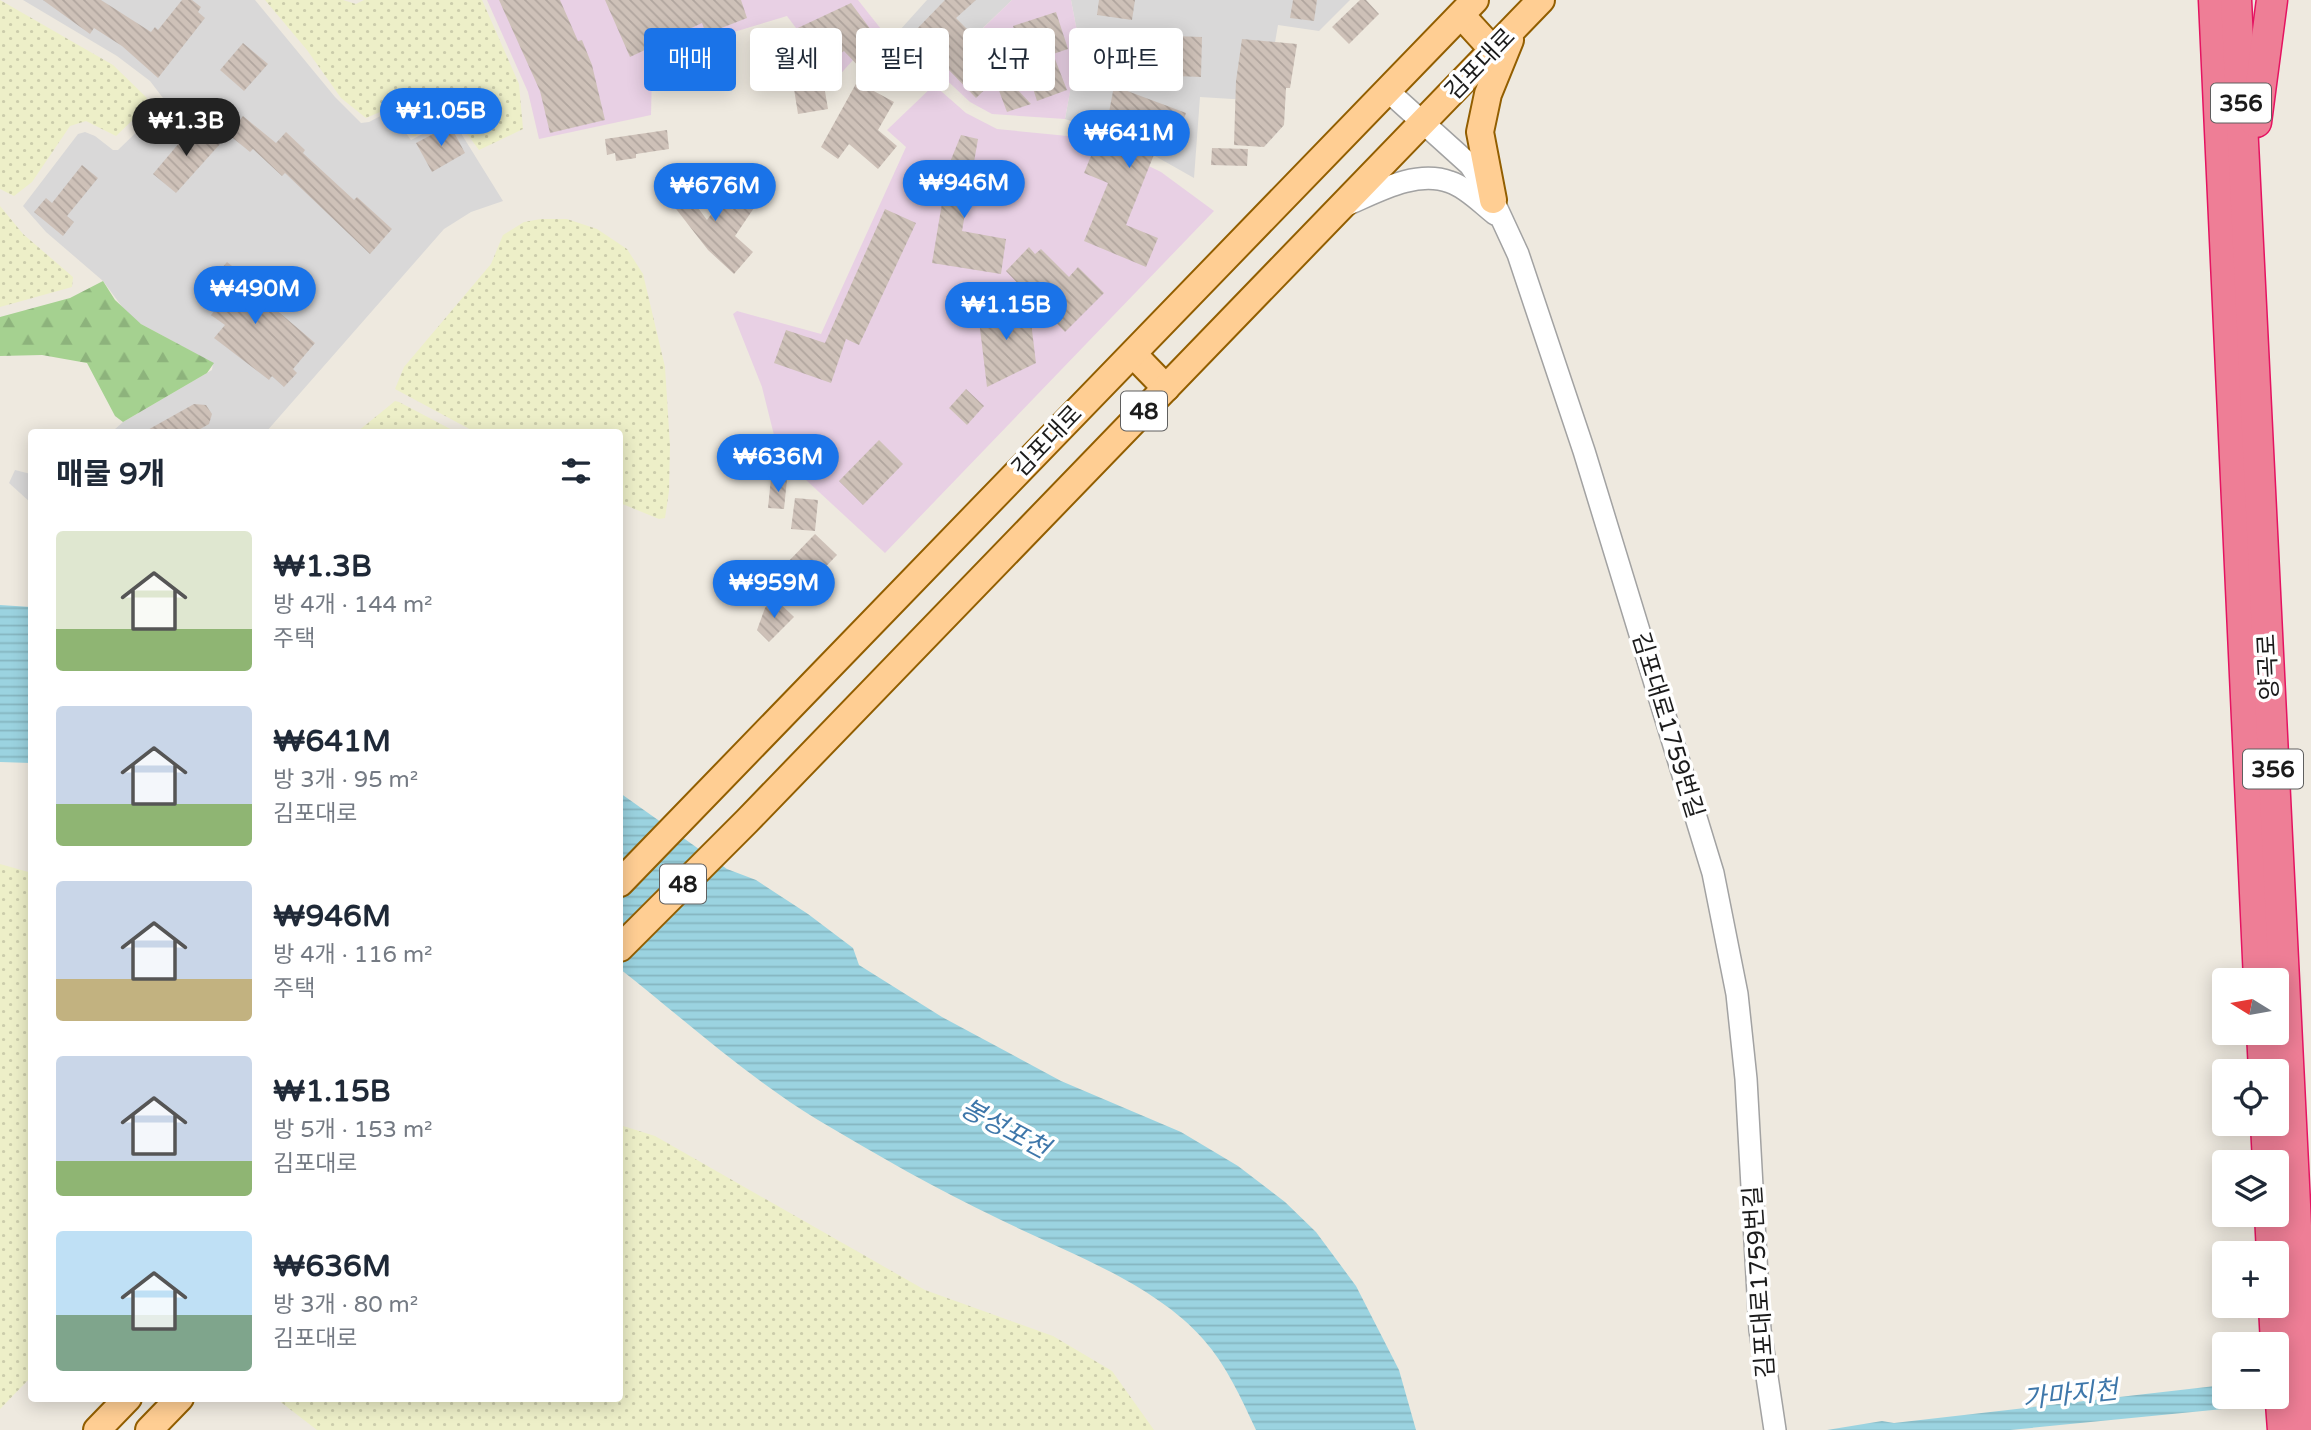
<!DOCTYPE html>
<html lang="ko">
<head>
<meta charset="utf-8">
<style>
	:root { --surface:#fff; --page:#f6f6f7; --text:#1f2937; --muted:#747a83; --accent:#1a73e8 }
	body { margin:0; font-family:"Varela Round","Noto Sans KR",sans-serif; background:var(--page); color:var(--text); height:100vh; display:flex; flex-direction:column; font-size:26px; white-space:nowrap }
	* { box-sizing:border-box; margin:0 }
	p { font-size:23px; color:var(--muted) }
	.icon { flex:none; width:38px; height:38px; fill:none; stroke:currentColor; stroke-width:2; stroke-linecap:round; stroke-linejoin:round }
	.map { position:relative; flex:1; overflow:hidden }
	.details { position:absolute; left:28px; top:429px; width:595px; height:973px; display:flex; flex-direction:column; background:var(--surface); border-radius:7px; box-shadow:0 4px 18px #0003 }
	.details>* { flex:none }
	.hud { position:absolute; left:644px; top:28px; width:665px; height:63px; display:flex; gap:14px }
	.needle { width:46px; rotate:281deg }
	.tools { position:absolute; left:2212px; top:968px; display:grid; gap:14px }
	.tools a { display:grid; place-items:center; width:77px; height:77px; border-radius:7px; background:var(--surface); box-shadow:0 4px 18px #0003; font-size:35px }
	.price { position:absolute; translate:-50% -60px; padding:0 16px; border-radius:24px; background:var(--accent); color:#fff; font-size:23px; line-height:46px; filter:drop-shadow(0 2px 4px #0008) }
	.price::after { content:''; position:absolute; left:50%; top:42px; width:21px; height:16px; margin-left:-10px; background:inherit; clip-path:polygon(0 0,100% 0,50% 100%) }
	.price.current { background:#222; color:#fff }
	ul { padding:0; list-style:none }
	li { display:flex; align-items:center; gap:21px; height:175px; padding:0 28px }
	li span { display:grid; place-items:center; flex:none; width:196px; height:140px; border-radius:7px; color:#555 }
	li>.icon { margin-inline-start:auto }
	span .icon { width:84px; height:84px; fill:#fffc; stroke-width:1 }
	li b { font-size:30px }
	h2 { display:flex; justify-content:space-between; align-items:center; height:84px; padding:0 28px; font-size:30px }
	.tag { padding:0 24px; border-radius:7px; background:var(--surface); box-shadow:0 4px 18px #0003; font-size:24px; line-height:63px }
	.tag.current { background:var(--accent); color:#fff }
	.map>svg:first-child { display:block }
	.residential { fill:#d9d8d8 }
	.industrial { fill:#e8d0e4 }
	.farmland { fill:url(#farmland-dots) }
	.forest { fill:url(#forest-firs) }
	.water { fill:url(#water-rules) }
	.building { fill:url(#building-back-hatch) }
	.lines { fill:none; stroke-linecap:round; stroke-linejoin:round }
	.minor-casing { stroke:#a2a2a2; stroke-width:24 }
	.major-casing { stroke:#925e00; stroke-width:30 }
	.highway-casing { stroke:#e51361; stroke-width:33 }
	.minor { stroke:#fff; stroke-width:21 }
	.major { stroke:#ffce93; stroke-width:26 }
	.highway { stroke:#ee7e96; stroke-width:30 }
	.labels { text-anchor:middle; stroke-width:7; stroke-linejoin:round; paint-order:stroke }
	.shield { fill:#fff; stroke:#5f5f5f; stroke-width:2 }
	.shield-label { font-size:23px; font-weight:bold; fill:#1b1b1b }
	.street-label { font-size:24px; fill:#1b1b1b; stroke:#fff }
	.water-label { font-size:26px; font-style:italic; fill:#3e77aa; stroke:#fff }
</style>
</head>
<body>
<div class="map">
<svg width="2311" height="1430" viewBox="0 0 2311 1430">
	<defs>
		<pattern id="farmland-dots" width="8" height="8" patternUnits="userSpaceOnUse" patternTransform="scale(1.75)"><rect width="8" height="8" fill="#edefc8"/><path d="M2 2h.1M6 6h.1" fill="none" stroke="#cbccab" stroke-width="1.8" stroke-linecap="round"/></pattern>
		<pattern id="forest-firs" width="22" height="20" patternUnits="userSpaceOnUse" patternTransform="scale(1.75)"><rect width="22" height="20" fill="#a5d190"/><path d="M5 1l3.5 6h-7zM16 11l3.5 6h-7z" fill="#8db37c"/></pattern>
		<pattern id="water-rules" width="6" height="5" patternUnits="userSpaceOnUse" patternTransform="scale(1.75)"><rect width="6" height="5" fill="#9bd3e0"/><path d="M0 2.5h6" fill="none" stroke="#85b5c0"/></pattern>
		<pattern id="building-back-hatch" width="6" height="6" patternUnits="userSpaceOnUse" patternTransform="scale(1.75)"><rect width="6" height="6" fill="#cec1b8"/><path d="M-1 5l2 2M0 0l6 6M5-1l2 2" fill="none" stroke="#b0a59e"/></pattern>
	</defs>
	<rect width="100%" height="100%" fill="#eee9df"/>
	<!-- residential -->
	<g class="residential">
		<path d="M 23,0 L 255,0 L 335,97 L 361,123 L 369,122 L 390,111 L 411,140 L 449,120 L 454,122 L 503,201 L 471,212 L 444,229 L 266,432 L 115,432 L 114,430 L 123,422 L 212,370 L 213,363 L 141,324 L 126,312 L 103,281 L 46,232 L 23,206 L 78,134 L 85,132 L 95,136 L 113,150 L 118,150 L 151,118 L 163,98 L 150,81 L 117,56 Z"/>
		<path d="M 927,0 L 1012,0 L 938,71 L 900,30 Z"/>
		<path d="M 1071,0 L 1350,0 L 1319,31 L 1278,25 L 1265,101 L 1200,97 L 1194,178 L 1125,139 L 1065,119 L 1079,42 Z"/>
		<path d="M 15,470 L 31,474 L 31,503 L 9,483 Z"/>
	</g>
	<!-- industrial -->
	<g class="industrial">
		<path d="M 487,0 L 858,0 L 881,29 L 835,80 L 787,16 L 697,43 L 647,54 L 652,71 L 651,115 L 539,139 L 528,92 Z"/>
		<path d="M 1012,0 L 1071,0 L 1079,42 L 1065,119 L 992,114 L 970,102 L 938,72 Z"/>
		<path d="M 934,85 L 966,113 L 997,129 L 1078,137 L 1110,147 L 1161,172 L 1214,211 L 885,553 L 779,455 L 762,387 L 733,314 L 737,311 L 821,334 L 906,147 L 887,130 Z"/>
	</g>
	<!-- farmland -->
	<g class="farmland">
		<path d="M 0,0 L 113,65 L 147,98 L 141,112 L 116,136 L 86,121 L 70,126 L 32,182 L 14,196 L 0,189 Z"/>
		<path d="M 265,0 L 343,0 L 356,4 L 364,0 L 482,0 L 519,84 L 523,129 L 479,150 L 453,115 L 414,136 L 407,133 L 394,106 L 366,118 L 341,98 L 307,50 Z"/>
		<path d="M 0,206 L 23,234 L 73,277 L 72,287 L 0,307 Z"/>
		<path d="M 541,219 L 567,219 L 597,229 L 627,249 L 643,274 L 665,367 L 670,446 L 669,491 L 665,518 L 659,519 L 620,503 L 620,432 L 475,432 L 395,389 L 404,367 L 491,264 L 503,235 L 524,222 Z"/>
		<path d="M 395,401 L 399,402 L 456,432 L 357,432 Z"/>
		<path d="M 0,864 L 32,873 L 31,1377 L 0,1409 Z"/>
		<path d="M 620,1125 L 655,1136 L 925,1290 L 1053,1336 L 1112,1371 L 1154,1430 L 317,1430 L 278,1400 L 620,1398 Z"/>
	</g>
	<!-- forest -->
	<path class="forest" d="M 103,281 L 115,300 L 141,324 L 214,363 L 207,373 L 123,422 L 115,416 L 87,363 L 42,355 L 0,356 L 0,317 L 70,298 Z"/>
	<!-- water -->
	<g class="water">
		<path d="M 0,605 L 31,607 L 31,763 L 0,762 Z"/>
		<path d="M 620,793 L 727,869 L 756,880 L 808,914 L 853,948 L 859,965 L 942,1017 L 1061,1081 L 1181,1132 L 1238,1166 L 1285,1202 L 1316,1232 L 1356,1286 L 1399,1370 L 1416,1430 L 1256,1430 C 1241,1398 1227,1366 1203,1339 C 1154,1283 1064,1251 999,1219 C 936,1189 877,1155 818,1120 C 746,1076 685,1020 620,969 Z"/>
		<path d="M 2224,1385 L 2224,1396 L 2277,1396 L 2223,1409 L 2010,1430 L 1827,1430 L 1882,1421 L 1894,1423 Z"/>
	</g>
	<!-- building -->
	<g class="building">
		<path d="M 43,0 L 101,0 L 151,32 L 155,27 L 158,30 L 182,0 L 192,0 L 201,7 L 198,12 L 205,18 L 158,78 L 122,46 L 94,28 L 90,34 Z"/>
		<path d="M 499,0 L 560,0 L 578,41 L 582,40 L 592,65 L 605,120 L 550,133 L 540,91 Z"/>
		<path d="M 605,0 L 741,0 L 747,18 L 706,34 L 702,23 L 630,57 Z"/>
		<path d="M 945,0 L 976,0 L 956,18 L 967,29 L 964,32 L 1031,104 L 1007,112 L 995,80 L 976,98 L 913,33 Z"/>
		<path d="M 1099,0 L 1135,0 L 1132,20 L 1097,15 Z"/>
		<path d="M 1293,0 L 1317,0 L 1314,21 L 1290,18 Z"/>
		<path d="M 1360,0 L 1366,0 L 1379,14 L 1349,44 L 1332,27 Z"/>
		<path d="M 851,3 L 871,30 L 864,35 L 896,68 L 872,90 L 894,102 L 878,130 L 897,146 L 878,169 L 849,144 L 838,159 L 821,147 L 863,71 L 844,51 L 821,68 L 828,109 L 798,114 L 789,58 L 764,69 L 755,48 Z"/>
		<path d="M 1056,12 L 1068,49 L 1053,54 L 1067,90 L 1037,101 L 1013,26 Z"/>
		<path d="M 1173,36 L 1202,37 L 1201,77 L 1125,74 L 1128,54 L 1172,62 Z"/>
		<path d="M 1242,39 L 1297,44 L 1290,88 L 1286,88 L 1284,125 L 1264,147 L 1234,145 L 1236,81 Z"/>
		<path d="M 243,43 L 268,64 L 244,91 L 220,70 Z"/>
		<path d="M 1114,86 L 1186,113 L 1172,152 L 1157,147 L 1126,225 L 1158,238 L 1146,267 L 1084,241 L 1108,183 L 1084,173 L 1095,146 L 1102,149 Z"/>
		<path d="M 243,116 L 276,143 L 286,132 L 305,150 L 303,153 L 354,200 L 357,197 L 392,229 L 370,254 L 285,173 L 282,176 L 253,149 L 250,152 L 228,134 Z"/>
		<path d="M 196,123 L 220,144 L 176,193 L 153,174 Z"/>
		<path d="M 450,125 L 465,153 L 432,172 L 416,143 Z"/>
		<path d="M 667,130 L 669,149 L 636,154 L 636,158 L 616,161 L 615,153 L 607,155 L 605,139 Z"/>
		<path d="M 961,135 L 978,139 L 962,231 L 1006,239 L 1001,274 L 932,263 L 948,167 Z"/>
		<path d="M 1212,148 L 1248,149 L 1247,166 L 1211,165 Z"/>
		<path d="M 82,165 L 98,178 L 67,216 L 74,222 L 63,236 L 34,212 L 46,198 L 52,203 Z"/>
		<path d="M 674,176 L 707,220 L 731,187 L 756,205 L 735,236 L 753,252 L 734,274 L 708,250 L 659,187 Z"/>
		<path d="M 885,209 L 916,223 L 859,345 L 846,339 L 831,383 L 774,363 L 786,330 L 825,343 Z"/>
		<path d="M 1029,247 L 1035,254 L 1041,249 L 1069,277 L 1078,267 L 1104,293 L 1065,332 L 1006,271 Z"/>
		<path d="M 227,262 L 278,303 L 274,308 L 315,343 L 293,369 L 297,373 L 284,387 L 272,376 L 269,380 L 214,338 L 225,325 L 211,315 L 217,308 L 200,294 Z"/>
		<path d="M 1029,306 L 1036,363 L 987,387 L 978,312 Z"/>
		<path d="M 966,389 L 984,406 L 967,425 L 949,408 Z"/>
		<path d="M 194,404 L 206,405 L 212,414 L 209,424 L 195,432 L 144,432 Z"/>
		<path d="M 879,440 L 903,464 L 863,505 L 839,481 Z"/>
		<path d="M 771,478 L 787,479 L 784,509 L 768,508 Z"/>
		<path d="M 795,498 L 818,500 L 815,531 L 791,529 Z"/>
		<path d="M 815,534 L 837,555 L 807,586 L 785,565 Z"/>
		<path d="M 774,598 L 794,617 L 769,642 L 757,630 L 765,608 Z"/>
	</g>
	<g class="lines">
		<defs>
			<g id="minor">
				<path d="M 1388,91 L 1470,165 L 1493,200 L 1518,254 L 1584,451 L 1713,873 L 1737,994 L 1746,1079 L 1760,1330 L 1775,1430"/>
				<path d="M 1344,206 C 1375,193 1415,169 1450,182 C 1466,187 1481,203 1495,214"/>
			</g>
			<g id="major">
				<path d="M 1461,15 L 1493,50"/>
				<path d="M 1493,200 L 1480,132 L 1488,94 L 1510,40"/>
				<path d="M 1133,354 L 1166,388"/>
				<path d="M 620,883 L 1475,0"/>
				<path d="M 620,948 L 747,821 L 1541,0"/>
				<path d="M 97,1430 L 128,1398"/>
				<path d="M 149,1430 L 180,1398"/>
			</g>
			<g id="highway">
				<path d="M 2214,0 L 2259,980"/>
				<path d="M 2236,0 L 2306,1430"/>
				<path d="M 2256,122 L 2272,0"/>
				<path d="M 2262,1032 L 2264,1071"/>
				<path d="M 2266,1124 L 2268,1162"/>
				<path d="M 2270,1214 L 2272,1253"/>
				<path d="M 2274,1306 L 2276,1344"/>
				<path d="M 2277,1349 L 2283,1430"/>
			</g>
		</defs>
		<!-- minor casing -->
		<use href="#minor" class="minor-casing"/>
		<!-- major casing -->
		<use href="#major" class="major-casing"/>
		<!-- highway casing -->
		<use href="#highway" class="highway-casing"/>
		<!-- minor -->
		<use href="#minor" class="minor"/>
		<!-- major -->
		<use href="#major" class="major"/>
		<!-- highway -->
		<use href="#highway" class="highway"/>
	</g>
	<g class="labels">
		<!-- shield labels -->
		<g class="shield">
			<rect x="2211" y="83.5" width="60" height="39" rx="5"/>
			<rect x="1121" y="391.5" width="46" height="39" rx="5"/>
			<rect x="2243" y="749.5" width="60" height="39" rx="5"/>
			<rect x="660" y="864.5" width="46" height="39" rx="5"/>
		</g>
		<g class="shield-label">
			<text x="2241" y="111">356</text>
			<text x="1144" y="419">48</text>
			<text x="2273" y="777">356</text>
			<text x="683" y="892">48</text>
		</g>
		<!-- street labels -->
		<g class="street-label">
			<text transform="translate(1480 64) rotate(-46)" y="8">김포대로</text>
			<text transform="translate(1047 441) rotate(-46)" y="8">김포대로</text>
			<text transform="translate(2268 667) rotate(-93)" y="8">양곡로</text>
			<text transform="translate(1668 725) rotate(73)" y="8">김포대로1759번길</text>
			<text transform="translate(1759 1282) rotate(-94)" y="8">김포대로1759번길</text>
		</g>
		<!-- water labels -->
		<g class="water-label">
			<text transform="translate(1005 1128) rotate(28)" y="9">봉성포천</text>
			<text transform="translate(2070 1394) rotate(-6)" y="9">가마지천</text>
		</g>
	</g>
</svg>
<div class="tools">
<a><svg class="needle" viewBox="-14 -14 28 28"><path d="M0-13l5 13h-10z" fill="#e53935"/><path d="M0 13l5-13h-10z" fill="#747a83"/></svg></a>
<a><svg class="icon" aria-label="locate" viewBox="0 0 24 24"><circle cx="12" cy="12" r="6"/><path d="M12 2v4M12 18v4M2 12h4M18 12h4"/></svg></a>
<a><svg class="icon" aria-label="layers" viewBox="0 0 24 24"><path d="M12 4l9 5-9 5-9-5zM3 14l9 5 9-5"/></svg></a>
<a>+</a>
<a>−</a>
</div>
<b class="price" style="left:441px;top:148px">₩1.05B</b>
<b class="price current" style="left:186px;top:158px">₩1.3B</b>
<b class="price" style="left:1129px;top:170px">₩641M</b>
<b class="price" style="left:964px;top:220px">₩946M</b>
<b class="price" style="left:715px;top:223px">₩676M</b>
<b class="price" style="left:255px;top:326px">₩490M</b>
<b class="price" style="left:1006px;top:342px">₩1.15B</b>
<b class="price" style="left:778px;top:494px">₩636M</b>
<b class="price" style="left:774px;top:620px">₩959M</b>
<div class="hud">
<a class="tag current">매매</a>
<a class="tag">월세</a>
<a class="tag">필터</a>
<a class="tag">신규</a>
<a class="tag">아파트</a>
</div>
<section class="details">
<h2>매물 9개<svg class="icon" aria-label="filters" viewBox="0 0 24 24"><path d="M4 7h16M4 17h16"/><circle cx="9" cy="7" r="2"/><circle cx="15" cy="17" r="2"/></svg></h2>
<ul>
<li><span style="background:linear-gradient(#dfe7d0 70%,#8fb573 0)"><svg class="icon" aria-label="home" viewBox="0 0 24 24"><path d="M3 11l9-7 9 7M6 9v11h12V9"/></svg></span><div><b>₩1.3B</b><p>방 4개 · 144 m²</p><p>주택</p></div></li>
<li><span style="background:linear-gradient(#c9d6e8 70%,#8fb573 0)"><svg class="icon" aria-label="home" viewBox="0 0 24 24"><path d="M3 11l9-7 9 7M6 9v11h12V9"/></svg></span><div><b>₩641M</b><p>방 3개 · 95 m²</p><p>김포대로</p></div></li>
<li><span style="background:linear-gradient(#c9d6e8 70%,#c2b280 0)"><svg class="icon" aria-label="home" viewBox="0 0 24 24"><path d="M3 11l9-7 9 7M6 9v11h12V9"/></svg></span><div><b>₩946M</b><p>방 4개 · 116 m²</p><p>주택</p></div></li>
<li><span style="background:linear-gradient(#c9d6e8 75%,#8fb573 0)"><svg class="icon" aria-label="home" viewBox="0 0 24 24"><path d="M3 11l9-7 9 7M6 9v11h12V9"/></svg></span><div><b>₩1.15B</b><p>방 5개 · 153 m²</p><p>김포대로</p></div></li>
<li><span style="background:linear-gradient(#bfe0f5 60%,#7fa58c 0)"><svg class="icon" aria-label="home" viewBox="0 0 24 24"><path d="M3 11l9-7 9 7M6 9v11h12V9"/></svg></span><div><b>₩636M</b><p>방 3개 · 80 m²</p><p>김포대로</p></div></li>
</ul>
</section>
</div>
</body>
</html>
